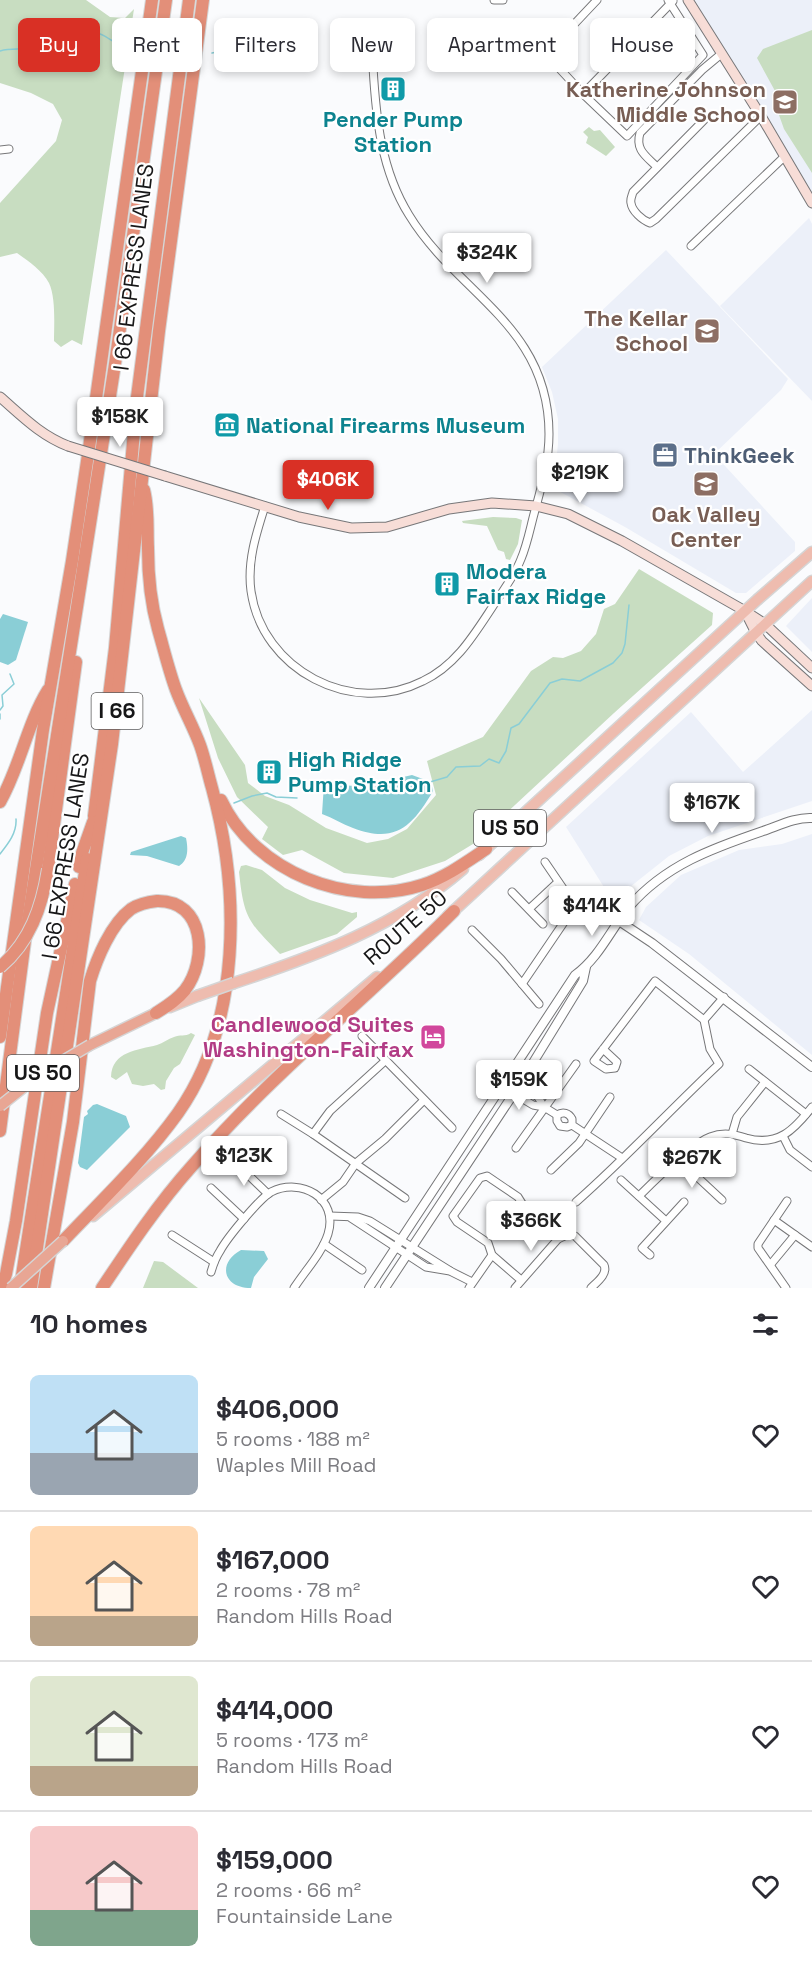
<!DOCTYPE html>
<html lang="en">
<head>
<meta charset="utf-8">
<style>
	:root { --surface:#fff; --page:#f7f7f7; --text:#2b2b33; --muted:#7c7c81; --line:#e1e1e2; --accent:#d93025 }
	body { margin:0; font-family:"Space Grotesk",sans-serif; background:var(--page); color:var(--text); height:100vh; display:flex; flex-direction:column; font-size:22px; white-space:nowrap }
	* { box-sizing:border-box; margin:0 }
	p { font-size:20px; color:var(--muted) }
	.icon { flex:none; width:33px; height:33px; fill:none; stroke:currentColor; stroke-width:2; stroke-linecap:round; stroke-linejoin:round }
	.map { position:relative; height:1288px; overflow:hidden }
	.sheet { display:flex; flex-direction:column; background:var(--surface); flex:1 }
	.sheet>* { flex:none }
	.banner { position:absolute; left:18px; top:18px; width:777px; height:54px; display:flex; gap:12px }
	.price { position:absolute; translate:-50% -51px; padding:0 14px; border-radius:6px; background:#fff; color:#222; font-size:20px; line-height:39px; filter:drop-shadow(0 2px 3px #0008) }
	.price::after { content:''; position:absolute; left:50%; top:36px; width:18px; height:14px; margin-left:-9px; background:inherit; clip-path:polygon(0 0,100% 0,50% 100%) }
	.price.current { background:var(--accent); color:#fff }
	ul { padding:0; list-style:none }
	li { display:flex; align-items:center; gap:18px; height:150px; padding:0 30px }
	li+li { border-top:2px solid var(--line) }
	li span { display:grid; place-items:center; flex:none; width:168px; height:120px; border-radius:9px; color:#555 }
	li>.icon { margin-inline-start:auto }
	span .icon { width:72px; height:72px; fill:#fffc; stroke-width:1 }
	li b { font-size:26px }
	h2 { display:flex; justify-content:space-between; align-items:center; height:72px; padding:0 30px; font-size:26px }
	.tag { padding:0 21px; border-radius:9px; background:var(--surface); box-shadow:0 3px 9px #0003; font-size:21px; line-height:54px }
	.tag.current { background:var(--accent); color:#fff }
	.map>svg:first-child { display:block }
	.built { fill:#ecf0f9 }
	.green { fill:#c8ddc1 }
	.water { fill:#8aced6 }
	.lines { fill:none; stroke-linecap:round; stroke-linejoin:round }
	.stream { stroke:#8aced6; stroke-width:1.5 }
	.minor-casing { stroke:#777779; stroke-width:9 }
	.tertiary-casing { stroke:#777779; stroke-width:10 }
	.secondary-casing { stroke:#777779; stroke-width:11 }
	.primary-casing { stroke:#d5d5d5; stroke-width:13 }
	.trunk-casing { stroke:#d5d5d5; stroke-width:13 }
	.motorway-casing { stroke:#d5d5d5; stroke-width:14 }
	.minor { stroke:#fff; stroke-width:7 }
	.tertiary { stroke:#fff; stroke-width:8 }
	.secondary { stroke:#f7ddd7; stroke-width:9 }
	.primary { stroke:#eebcaf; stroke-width:10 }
	.trunk { stroke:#e8a694; stroke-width:10 }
	.motorway { stroke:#e38f79; stroke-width:12 }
	.secondary-bridge-casing { stroke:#777779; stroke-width:11; stroke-linecap:butt }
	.primary-bridge-casing { stroke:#d5d5d5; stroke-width:13; stroke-linecap:butt }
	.trunk-bridge-casing { stroke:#d5d5d5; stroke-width:13; stroke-linecap:butt }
	.motorway-bridge-casing { stroke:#d5d5d5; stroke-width:14; stroke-linecap:butt }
	.secondary-bridge { stroke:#f7ddd7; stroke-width:9 }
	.primary-bridge { stroke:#eebcaf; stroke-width:10 }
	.trunk-bridge { stroke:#e8a694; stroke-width:10 }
	.motorway-bridge { stroke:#e38f79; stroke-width:12 }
	.labels { text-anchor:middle; stroke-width:4.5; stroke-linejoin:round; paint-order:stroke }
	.shield { fill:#fff; stroke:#5d5d5d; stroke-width:1.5 }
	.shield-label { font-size:21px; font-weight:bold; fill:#171718 }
	.education-label { font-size:22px; font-weight:bold; fill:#785e54; stroke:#fff; text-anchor:end }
	.culture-label { font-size:22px; font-weight:bold; fill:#0d838f; stroke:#fff; text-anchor:start }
	.street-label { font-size:22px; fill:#171718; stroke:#fff }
	.service-label { font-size:22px; font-weight:bold; fill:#4e5e75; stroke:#fff; text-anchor:start }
	.hotel-label { font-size:22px; font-weight:bold; fill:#b23c85; stroke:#fff; text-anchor:end }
</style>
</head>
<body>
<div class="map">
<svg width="812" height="1288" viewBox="0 0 812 1288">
	<rect width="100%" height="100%" fill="#fafbfd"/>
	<!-- built -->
	<g class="built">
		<path d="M 695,0 L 812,0 L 812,192 L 707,21 Z"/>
		<path d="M 809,218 L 812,224 L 812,401 L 720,306 Z"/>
		<path d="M 666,250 L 788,379 L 781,390 L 714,454 L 795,542 L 795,551 L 746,593 L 736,593 L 625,527 L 553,488 L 558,444 L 558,419 L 552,392 L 542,367 Z"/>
		<path d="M 812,598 L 812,652 L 786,626 Z"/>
		<path d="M 812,710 L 812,801 L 708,836 L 669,856 L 630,887 L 614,903 L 566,827 L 691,712 L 743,772 Z"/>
		<path d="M 812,834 L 812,1055 L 689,954 L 639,920 L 646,907 L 681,875 L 739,850 L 782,844 Z"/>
	</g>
	<!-- green -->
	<g class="green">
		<path d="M 0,0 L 86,0 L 110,17 L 125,18 L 134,9 L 82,345 L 72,340 L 61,347 L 54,341 C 54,325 56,298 49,283 C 42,270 28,261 17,253 L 0,257 L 0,203 L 56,141 L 62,120 L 53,104 L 31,93 L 0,83 Z"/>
		<path d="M 812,30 L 812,173 L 784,129 L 779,115 L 780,100 L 757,58 L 763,49 Z"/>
		<path d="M 589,127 L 594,131 L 600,130 L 615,147 L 606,156 L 586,143 L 588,137 L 583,132 Z"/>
		<path d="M 493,517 L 516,518 L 522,520 L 518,544 L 510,560 L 506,559 L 504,552 L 498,550 L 487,526 L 463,523 L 462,521 Z"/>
		<path d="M 639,569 L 713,613 L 712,625 L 614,713 L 473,844 L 445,861 L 393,878 L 344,873 L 302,850 L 283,855 L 262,839 L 268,827 L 237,797 L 218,758 L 199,698 L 245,765 L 248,783 L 265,796 L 289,805 L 326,828 L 367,843 L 388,839 L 407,829 L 436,795 L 427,761 L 483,737 L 531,671 L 553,657 L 563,658 L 581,651 L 596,634 L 604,609 L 615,604 Z"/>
		<path d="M 246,865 L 262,870 L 285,888 L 310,900 L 352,913 L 357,912 L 357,917 L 337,934 L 280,954 C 248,921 244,919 239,872 L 241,866 Z"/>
		<path d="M 191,1033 L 195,1035 L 180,1064 L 174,1068 L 166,1081 L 165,1089 L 161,1090 L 154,1084 L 143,1086 L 132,1084 L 127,1072 L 116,1080 L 111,1077 C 112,1051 138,1050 157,1045 C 163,1043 168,1039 174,1037 C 180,1034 185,1037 191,1033 Z"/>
		<path d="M 154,1261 L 163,1262 L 198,1288 L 143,1288 Z"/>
	</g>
	<!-- water -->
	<g class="water">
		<path d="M 251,32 C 263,33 279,40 290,38 L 289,45 L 297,53 L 288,56 L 277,52 L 255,54 L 250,53 L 248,47 L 248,36 Z"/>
		<path d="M 3,614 L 28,622 L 16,660 L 8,665 L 0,662 L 0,619 Z"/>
		<path d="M 412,775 L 431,782 L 433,791 C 412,827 395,844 353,828 C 342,824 333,818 322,814 L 324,784 L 370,787 L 392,784 L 399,778 Z"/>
		<path d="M 181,836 L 186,838 C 188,848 189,860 179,866 L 147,856 L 130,855 L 131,852 Z"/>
		<path d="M 97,1104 L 126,1116 L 130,1127 L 87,1170 L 80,1167 L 78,1163 L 84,1117 L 88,1114 L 87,1111 L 93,1105 Z"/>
		<path d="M 241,1250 L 264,1251 L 268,1259 L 254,1277 L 251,1288 C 223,1288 217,1263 241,1250 Z"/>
	</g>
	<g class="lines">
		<!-- stream -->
		<g class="stream">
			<path d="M 0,51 C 13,47 22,51 33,47 C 39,45 43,40 49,37 C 63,31 82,31 96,33 C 106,34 112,43 122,45 L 125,40 L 133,41"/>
			<path d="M 212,53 L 227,50"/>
			<path d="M 0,710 L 3,706 L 2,695 L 14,684 L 10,674"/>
			<path d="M 0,714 L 0,719"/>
			<path d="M 430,782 L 447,777 L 456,767 L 480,766 L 489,759 L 499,763 L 506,751 L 511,728 L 519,724 L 550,683 L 562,679 L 580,681 L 613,663 L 622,653 L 625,644 L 629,605"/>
			<path d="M 234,803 L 252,796 L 267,793 L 276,797 L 297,798"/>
			<path d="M 0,854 C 8,844 17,833 16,819"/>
		</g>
		<defs>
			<g id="minor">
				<path d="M 494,0 L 503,0"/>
				<path d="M 597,0 L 546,54 L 583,94 L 627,136 L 703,55 L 668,0"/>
				<path d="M 583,94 L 673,1"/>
				<path d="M 704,120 L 633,192 C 632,196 630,199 631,203 C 632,211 642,220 650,223 L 656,219 L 761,116"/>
				<path d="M 0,150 L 9,149"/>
				<path d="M 657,167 C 646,156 635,150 640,133 L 702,70 L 720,55"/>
				<path d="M 691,246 L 784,157"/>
				<path d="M 265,506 C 256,534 247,562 251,591 C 262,670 352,717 423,681 C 457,665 475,633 495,603 C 504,589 515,575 521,559 C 527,545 530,529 534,514 C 541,488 549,462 549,434 C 549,325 457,294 409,215 C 381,170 376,118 373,67"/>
				<path d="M 545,862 L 575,906"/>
				<path d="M 512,892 L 543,924"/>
				<path d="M 575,906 C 596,902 603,910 619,921"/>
				<path d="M 529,909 L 558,882"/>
				<path d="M 472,930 L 501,959 L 539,1004"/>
				<path d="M 522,984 L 575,906"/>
				<path d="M 704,1020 L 724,997"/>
				<path d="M 362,1036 L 452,1128"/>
				<path d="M 749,1069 L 806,1114"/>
				<path d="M 509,1077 L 538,1097 L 544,1107"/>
				<path d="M 503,1087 L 533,1105 L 544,1107 L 557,1115 C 563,1111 569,1113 572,1119 L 572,1125 L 622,1158"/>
				<path d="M 281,1114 L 313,1134 L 405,1198"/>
				<path d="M 557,1115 L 557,1121 L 560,1126 L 567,1127 L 572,1125"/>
				<path d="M 313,1134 L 330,1111 L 385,1061"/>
				<path d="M 732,1134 L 737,1117 L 765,1082"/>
				<path d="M 783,1136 L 790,1150 L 812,1167"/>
				<path d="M 516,1148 L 576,1064"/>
				<path d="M 679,1160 L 722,1200"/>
				<path d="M 236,1163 L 268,1194"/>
				<path d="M 551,1170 L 579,1143 L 610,1097"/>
				<path d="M 621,1180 L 666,1221"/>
				<path d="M 211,1188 L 244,1219"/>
				<path d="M 639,1196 C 653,1182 693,1143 710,1137 C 723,1132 734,1134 746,1138 C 778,1147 794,1130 812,1107"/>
				<path d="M 321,1200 L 343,1182 L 356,1163 L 385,1139 L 424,1100"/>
				<path d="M 576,1202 C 626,1158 671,1109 719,1064 L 710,1049 L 704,1020 L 655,981 L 594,1061 L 606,1069 L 615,1068 L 617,1062 L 603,1049"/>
				<path d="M 330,1216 L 358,1217 L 370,1221 L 452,1272 L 472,1282"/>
				<path d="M 351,1218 L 426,1267 L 450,1271"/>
				<path d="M 774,1220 L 812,1247"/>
				<path d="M 172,1235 L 214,1262"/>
				<path d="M 324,1244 L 362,1270"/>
				<path d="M 650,1255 L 642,1248 L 684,1202"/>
				<path d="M 771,1264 L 795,1235"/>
				<path d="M 211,1272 C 213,1265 216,1257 220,1251 C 227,1238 259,1199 271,1192 C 301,1177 339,1198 328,1234 C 322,1253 305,1271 294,1288"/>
				<path d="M 521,1280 L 492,1255 L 488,1243 L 457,1222 L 453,1216 L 480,1178 L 487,1176 L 518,1197 L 528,1213 L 558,1239"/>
				<path d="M 469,1288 L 492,1255"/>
				<path d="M 515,1288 L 558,1239 L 569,1234 L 575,1236 L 604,1265 C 608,1274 597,1282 591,1288"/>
				<path d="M 786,1288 L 758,1248 L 758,1244 L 787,1201"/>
			</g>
			<g id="tertiary">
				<path d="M 619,921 L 652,943 L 812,1067"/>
				<path d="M 369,1288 L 575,975 C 599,958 611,929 629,907 C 665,865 713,848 763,831 C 778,826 796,817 812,818"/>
				<path d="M 385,1288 L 520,1084 L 583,981 L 586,967"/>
			</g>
			<g id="secondary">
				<path d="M 688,0 L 761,116 L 812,203"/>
				<path d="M 0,397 C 22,416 40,435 68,446"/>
				<path d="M 165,476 L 299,517 L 351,528 L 387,527 L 449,509 L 492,503 L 536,506 L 568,514 L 622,541 L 745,611 L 765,624 L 812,668"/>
				<path d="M 746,613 L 756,633 L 762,641 L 812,686"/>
			</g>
			<g id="primary">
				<path d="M 479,855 L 757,600 L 812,552"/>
				<path d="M 448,916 L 812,581"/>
				<path d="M 234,983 C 316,956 397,926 463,869"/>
				<path d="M 170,1007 L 197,996"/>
				<path d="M 93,1216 L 377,977"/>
			</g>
			<path id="trunk" d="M 90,1045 L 156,1013"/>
			<g id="motorway">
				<path d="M 221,800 C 255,872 348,909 422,885 C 446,877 465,863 486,849"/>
				<path d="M 0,802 C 20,767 27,724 48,690"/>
				<path d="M 94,816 L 115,648 L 137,397 L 189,0"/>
				<path d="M 79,867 L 82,853 L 93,822"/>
				<path d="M 48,869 L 76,662"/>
				<path d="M 0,1037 L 43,730 L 72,561 L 89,448 L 152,0"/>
				<path d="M 0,1131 L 26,933 L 115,364 L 166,0"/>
				<path d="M 63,1241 C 102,1200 145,1159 178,1113 C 242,1022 240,891 212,788 C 208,774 205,759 200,745 C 193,726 183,709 176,690 C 169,671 164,650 158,629 C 151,604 148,575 148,548 C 147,528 149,510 144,490"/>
				<path d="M 1,1288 L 6,1274 L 16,1221 L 47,1013 L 75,884"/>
				<path d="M 20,1288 L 87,859"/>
				<path d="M 31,1288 L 112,744 L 159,331 L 203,0"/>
				<path d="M 44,1288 L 73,1122 L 90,981 C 97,958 111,924 131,909 C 139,904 148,902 157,901 C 205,900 208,960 185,990 C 177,1000 167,1006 156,1013"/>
				<path d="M 102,1288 C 130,1246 158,1204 192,1166 C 272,1074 368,997 454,911"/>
			</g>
		</defs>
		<!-- minor casing -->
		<use href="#minor" class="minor-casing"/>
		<!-- tertiary casing -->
		<use href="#tertiary" class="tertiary-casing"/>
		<!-- secondary casing -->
		<use href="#secondary" class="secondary-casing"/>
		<!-- primary casing -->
		<use href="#primary" class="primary-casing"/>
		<!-- trunk casing -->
		<use href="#trunk" class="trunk-casing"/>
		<!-- motorway casing -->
		<use href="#motorway" class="motorway-casing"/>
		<!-- minor -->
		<use href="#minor" class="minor"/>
		<!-- tertiary -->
		<use href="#tertiary" class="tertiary"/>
		<!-- secondary -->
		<use href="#secondary" class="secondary"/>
		<!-- primary -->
		<use href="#primary" class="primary"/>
		<!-- trunk -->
		<use href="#trunk" class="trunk"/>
		<!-- motorway -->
		<use href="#motorway" class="motorway"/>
		<defs>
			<path id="secondary-bridge" d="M 68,446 L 165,476"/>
			<path id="primary-bridge" d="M 197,996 L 234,983"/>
			<g id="trunk-bridge">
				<path d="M 0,1106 L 39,1075 L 90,1045"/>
				<path d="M 11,1288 L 63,1241"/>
			</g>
			<path id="motorway-bridge" d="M 0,967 C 30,942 42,907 48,869"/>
		</defs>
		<!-- secondary-bridge casing -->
		<use href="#secondary-bridge" class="secondary-bridge-casing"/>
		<!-- primary-bridge casing -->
		<use href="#primary-bridge" class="primary-bridge-casing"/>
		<!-- trunk-bridge casing -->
		<use href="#trunk-bridge" class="trunk-bridge-casing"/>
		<!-- motorway-bridge casing -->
		<use href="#motorway-bridge" class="motorway-bridge-casing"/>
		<!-- secondary-bridge -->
		<use href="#secondary-bridge" class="secondary-bridge"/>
		<!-- primary-bridge -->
		<use href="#primary-bridge" class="primary-bridge"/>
		<!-- trunk-bridge -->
		<use href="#trunk-bridge" class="trunk-bridge"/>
		<!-- motorway-bridge -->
		<use href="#motorway-bridge" class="motorway-bridge"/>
	</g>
	<!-- icons -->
	<defs>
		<symbol id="building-square" viewBox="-11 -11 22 22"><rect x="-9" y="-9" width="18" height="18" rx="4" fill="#0f9aa8" stroke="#fff"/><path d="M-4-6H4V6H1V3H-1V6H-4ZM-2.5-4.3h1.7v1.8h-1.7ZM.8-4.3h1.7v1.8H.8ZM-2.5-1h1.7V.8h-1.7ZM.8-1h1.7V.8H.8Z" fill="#fff"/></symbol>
		<symbol id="school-square" viewBox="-11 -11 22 22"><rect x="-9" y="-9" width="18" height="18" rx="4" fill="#8d6e63" stroke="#fff"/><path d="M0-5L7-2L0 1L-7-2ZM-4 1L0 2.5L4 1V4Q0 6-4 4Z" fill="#fff"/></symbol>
		<symbol id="museum-square" viewBox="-11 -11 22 22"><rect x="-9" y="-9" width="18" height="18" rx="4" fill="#0f9aa8" stroke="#fff"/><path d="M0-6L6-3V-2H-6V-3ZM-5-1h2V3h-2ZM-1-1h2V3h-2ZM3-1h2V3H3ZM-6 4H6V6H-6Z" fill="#fff"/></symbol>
		<symbol id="office-square" viewBox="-11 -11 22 22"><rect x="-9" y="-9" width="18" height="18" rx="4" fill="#5c6f8a" stroke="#fff"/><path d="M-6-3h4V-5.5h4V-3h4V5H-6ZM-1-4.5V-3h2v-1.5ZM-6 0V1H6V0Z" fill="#fff"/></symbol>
		<symbol id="hotel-square" viewBox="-11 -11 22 22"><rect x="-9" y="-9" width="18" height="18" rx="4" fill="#d1479c" stroke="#fff"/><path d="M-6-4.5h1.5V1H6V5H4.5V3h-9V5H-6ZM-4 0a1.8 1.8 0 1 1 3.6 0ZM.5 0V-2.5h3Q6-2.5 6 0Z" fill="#fff"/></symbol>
	</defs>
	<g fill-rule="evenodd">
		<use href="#building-square" x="378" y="74" width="30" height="30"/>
		<use href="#school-square" x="770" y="87" width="30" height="30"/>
		<use href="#school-square" x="692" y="316" width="30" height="30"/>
		<use href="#museum-square" x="212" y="410" width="30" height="30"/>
		<use href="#office-square" x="650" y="440" width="30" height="30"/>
		<use href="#school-square" x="691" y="469" width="30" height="30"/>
		<use href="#building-square" x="432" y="569" width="30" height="30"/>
		<use href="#building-square" x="254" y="757" width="30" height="30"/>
		<use href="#hotel-square" x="418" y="1022" width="30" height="30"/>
	</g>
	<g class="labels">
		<!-- shield labels -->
		<g class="shield">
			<rect x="91.5" y="693" width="51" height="36" rx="4.5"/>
			<rect x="474" y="810" width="72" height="36" rx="4.5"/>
			<rect x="7" y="1055" width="72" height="36" rx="4.5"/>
		</g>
		<g class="shield-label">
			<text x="117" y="718">I 66</text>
			<text x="510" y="835">US 50</text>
			<text x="43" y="1080">US 50</text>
		</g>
		<!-- education labels -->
		<g class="education-label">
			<text x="766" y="97">Katherine Johnson<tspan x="766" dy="25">Middle School</tspan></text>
			<text x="688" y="326">The Kellar<tspan x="688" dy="25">School</tspan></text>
			<text x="706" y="522" text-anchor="middle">Oak Valley<tspan x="706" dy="25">Center</tspan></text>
		</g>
		<!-- culture labels -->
		<g class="culture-label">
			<text x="393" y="127" text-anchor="middle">Pender Pump<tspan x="393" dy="25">Station</tspan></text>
			<text x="246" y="433">National Firearms Museum</text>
			<text x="466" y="579">Modera<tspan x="466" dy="25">Fairfax Ridge</tspan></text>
			<text x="288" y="767">High Ridge<tspan x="288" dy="25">Pump Station</tspan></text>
		</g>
		<!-- street labels -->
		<g class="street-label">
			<text transform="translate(133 267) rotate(-83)" y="8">I 66 EXPRESS LANES</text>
			<text transform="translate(65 856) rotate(-81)" y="8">I 66 EXPRESS LANES</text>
			<text transform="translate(405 927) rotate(-41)" y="8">ROUTE 50</text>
		</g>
		<!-- service labels -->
		<g class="service-label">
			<text x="684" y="463">ThinkGeek</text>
		</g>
		<!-- hotel labels -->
		<g class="hotel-label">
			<text x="414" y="1032">Candlewood Suites<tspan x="414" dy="25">Washington-Fairfax</tspan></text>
		</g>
	</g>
</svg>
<b class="price" style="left:487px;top:284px">$324K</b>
<b class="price" style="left:120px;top:448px">$158K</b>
<b class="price" style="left:580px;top:504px">$219K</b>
<b class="price current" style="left:328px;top:511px">$406K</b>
<b class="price" style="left:712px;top:834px">$167K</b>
<b class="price" style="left:592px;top:937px">$414K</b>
<b class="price" style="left:519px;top:1111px">$159K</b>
<b class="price" style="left:244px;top:1187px">$123K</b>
<b class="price" style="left:692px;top:1189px">$267K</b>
<b class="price" style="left:531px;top:1252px">$366K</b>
<div class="banner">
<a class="tag current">Buy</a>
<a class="tag">Rent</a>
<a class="tag">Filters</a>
<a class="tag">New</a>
<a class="tag">Apartment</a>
<a class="tag">House</a>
</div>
</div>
<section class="sheet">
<h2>10 homes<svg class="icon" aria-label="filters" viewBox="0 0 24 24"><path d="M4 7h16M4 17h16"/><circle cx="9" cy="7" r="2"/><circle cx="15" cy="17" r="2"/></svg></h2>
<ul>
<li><span style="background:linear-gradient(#bfe0f5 65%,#9aa5b1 0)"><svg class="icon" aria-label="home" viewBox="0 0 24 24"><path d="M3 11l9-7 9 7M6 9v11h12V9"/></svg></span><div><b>$406,000</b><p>5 rooms · 188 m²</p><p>Waples Mill Road</p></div><svg class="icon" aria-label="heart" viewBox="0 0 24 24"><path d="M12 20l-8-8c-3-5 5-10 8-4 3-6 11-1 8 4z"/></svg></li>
<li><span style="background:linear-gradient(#ffd9b3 75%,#b9a48a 0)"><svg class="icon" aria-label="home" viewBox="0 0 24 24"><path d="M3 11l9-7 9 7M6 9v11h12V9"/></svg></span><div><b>$167,000</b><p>2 rooms · 78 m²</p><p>Random Hills Road</p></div><svg class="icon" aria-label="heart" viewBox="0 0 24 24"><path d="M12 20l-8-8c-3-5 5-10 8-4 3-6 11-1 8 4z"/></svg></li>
<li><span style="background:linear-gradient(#dfe7d0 75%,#b9a48a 0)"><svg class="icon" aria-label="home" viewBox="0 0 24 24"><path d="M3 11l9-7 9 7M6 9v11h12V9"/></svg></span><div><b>$414,000</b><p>5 rooms · 173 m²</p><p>Random Hills Road</p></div><svg class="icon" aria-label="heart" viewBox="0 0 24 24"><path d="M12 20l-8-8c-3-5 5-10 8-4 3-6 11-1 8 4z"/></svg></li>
<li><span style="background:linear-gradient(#f6c9c9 70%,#7fa58c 0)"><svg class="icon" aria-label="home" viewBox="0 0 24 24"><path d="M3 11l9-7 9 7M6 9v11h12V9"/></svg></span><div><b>$159,000</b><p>2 rooms · 66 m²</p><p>Fountainside Lane</p></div><svg class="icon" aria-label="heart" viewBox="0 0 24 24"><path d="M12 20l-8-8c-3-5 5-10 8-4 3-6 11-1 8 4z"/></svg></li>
</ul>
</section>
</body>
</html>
